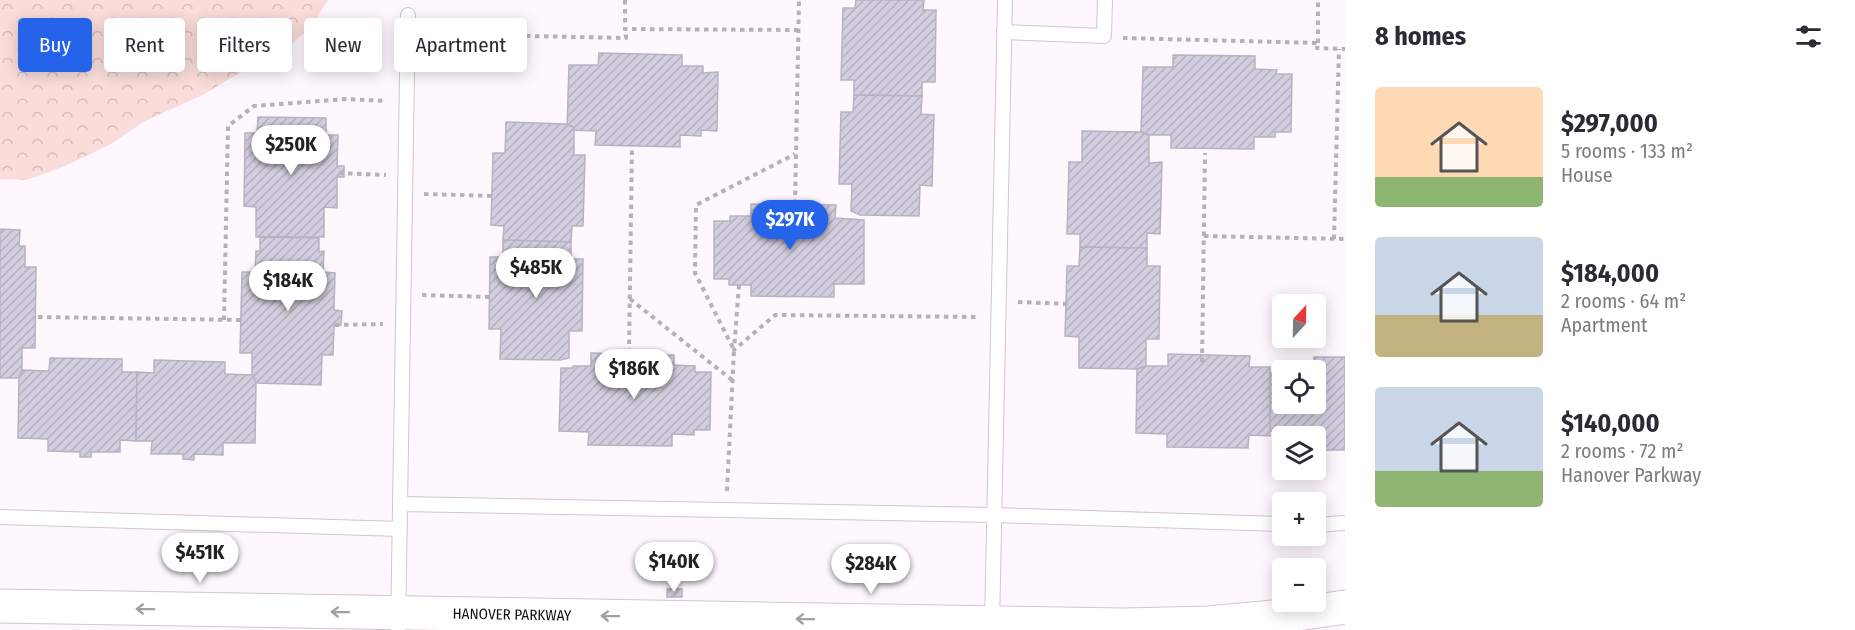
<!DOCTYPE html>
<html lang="en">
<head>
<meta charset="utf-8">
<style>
	:root { --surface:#fff; --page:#f7f7f7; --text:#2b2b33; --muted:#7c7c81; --accent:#2563eb }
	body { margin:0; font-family:"Fira Sans Condensed",sans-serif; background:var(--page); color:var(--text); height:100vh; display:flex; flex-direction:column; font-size:22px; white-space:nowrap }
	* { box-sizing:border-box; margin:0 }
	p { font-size:20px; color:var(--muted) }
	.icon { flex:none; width:33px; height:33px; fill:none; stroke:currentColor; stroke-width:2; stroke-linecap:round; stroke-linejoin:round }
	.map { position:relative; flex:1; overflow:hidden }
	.details { display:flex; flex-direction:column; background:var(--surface); width:510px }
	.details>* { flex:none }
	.banner { position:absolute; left:18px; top:18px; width:570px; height:54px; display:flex; gap:12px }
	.needle { width:39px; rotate:22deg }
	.fabs { position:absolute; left:1272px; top:294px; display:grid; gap:12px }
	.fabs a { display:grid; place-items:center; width:54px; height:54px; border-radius:6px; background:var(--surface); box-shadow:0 3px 15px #0003; font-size:30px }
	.price { position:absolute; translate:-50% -51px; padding:0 14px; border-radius:21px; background:#fff; color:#222; font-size:20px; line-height:39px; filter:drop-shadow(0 2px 3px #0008) }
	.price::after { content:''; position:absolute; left:50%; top:36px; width:18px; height:14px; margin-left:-9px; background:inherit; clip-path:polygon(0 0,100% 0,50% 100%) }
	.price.active { background:var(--accent); color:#fff }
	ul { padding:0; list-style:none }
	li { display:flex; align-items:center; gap:18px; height:150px; padding:0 30px }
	li span { display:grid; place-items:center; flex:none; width:168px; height:120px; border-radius:6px; color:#555 }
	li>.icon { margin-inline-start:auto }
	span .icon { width:72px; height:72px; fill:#fffc; stroke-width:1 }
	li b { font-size:26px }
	h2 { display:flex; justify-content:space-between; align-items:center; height:72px; padding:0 30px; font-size:26px }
	.tag { padding:0 21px; border-radius:6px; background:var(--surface); box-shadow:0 3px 15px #0003; font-size:21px; line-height:54px }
	.tag.active { background:var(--accent); color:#fff }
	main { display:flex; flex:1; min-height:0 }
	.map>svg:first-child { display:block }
	.forest { fill:url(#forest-crowns) }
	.building { fill:url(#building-hatch); stroke:#b7b2c3; stroke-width:1.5 }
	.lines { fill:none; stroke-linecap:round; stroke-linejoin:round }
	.service-casing { stroke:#d3c4d1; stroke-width:16 }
	.tertiary-casing { stroke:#d3c4d1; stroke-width:35 }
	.path { stroke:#b6b1b6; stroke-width:4; stroke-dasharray:4.5 4.5; stroke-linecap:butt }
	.service { stroke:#fff; stroke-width:14 }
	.tertiary { stroke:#fff; stroke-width:33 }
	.oneway { stroke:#a19fa1 }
	.labels { text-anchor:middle; stroke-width:4.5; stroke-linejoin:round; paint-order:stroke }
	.street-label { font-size:15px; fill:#151015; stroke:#fef8fe }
</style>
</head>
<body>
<main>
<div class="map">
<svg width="1345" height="630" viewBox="0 0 1345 630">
	<defs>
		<pattern id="forest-crowns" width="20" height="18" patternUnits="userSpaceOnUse" patternTransform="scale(1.5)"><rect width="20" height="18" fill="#fadddb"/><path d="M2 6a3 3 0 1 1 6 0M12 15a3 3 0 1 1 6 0" fill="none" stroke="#d5bdbb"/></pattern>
		<pattern id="building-hatch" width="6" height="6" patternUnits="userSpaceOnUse" patternTransform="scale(1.5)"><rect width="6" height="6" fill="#d3cedf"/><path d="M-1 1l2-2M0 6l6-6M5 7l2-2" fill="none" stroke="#b4b0be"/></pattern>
	</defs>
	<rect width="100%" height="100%" fill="#fef8fe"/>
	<!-- forest -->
	<path class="forest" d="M 0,0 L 328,0 L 311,26 L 290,46 L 232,77 L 203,95 L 145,121 L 111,144 L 65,166 L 27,180 L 0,179 Z"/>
	<!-- building -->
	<g class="building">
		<path d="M 856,0 L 924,0 L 923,10 L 936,10 L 935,82 L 922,82 L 922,96 L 854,95 L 854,80 L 841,80 L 843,8 L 855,8 Z"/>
		<path d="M 599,53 L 682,55 L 682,66 L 703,66 L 703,73 L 718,72 L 717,131 L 701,130 L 701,136 L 680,135 L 680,147 L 595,145 L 596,131 L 567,130 L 569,65 L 598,65 Z"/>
		<path d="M 1173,55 L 1255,56 L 1255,69 L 1277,70 L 1276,74 L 1292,74 L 1291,132 L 1275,132 L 1275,137 L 1254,137 L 1254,149 L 1171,148 L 1171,135 L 1149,135 L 1141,132 L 1143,67 L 1173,67 Z"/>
		<path d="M 854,95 L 922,96 L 921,114 L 934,115 L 932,186 L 920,185 L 919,216 L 860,215 L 851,211 L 852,184 L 839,184 L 841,112 L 853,112 Z"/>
		<path d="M 258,117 L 326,118 L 326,135 L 338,135 L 337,166 L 344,166 L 344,177 L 337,177 L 337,208 L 324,207 L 324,237 L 256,237 L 256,207 L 244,206 L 245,133 L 257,133 Z"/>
		<path d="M 506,122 L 565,124 L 574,127 L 574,155 L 585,155 L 583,226 L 572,226 L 571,242 L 503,240 L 504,226 L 491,225 L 493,153 L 505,153 Z"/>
		<path d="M 1082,131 L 1141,132 L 1149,135 L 1149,163 L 1162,162 L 1160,234 L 1147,233 L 1147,248 L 1080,247 L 1080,234 L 1067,234 L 1069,162 L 1082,162 Z"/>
		<path d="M 751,204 L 836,205 L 835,218 L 864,220 L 864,284 L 834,284 L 834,297 L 751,296 L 751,285 L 729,285 L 729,279 L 714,279 L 714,221 L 730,221 L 730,216 L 751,216 Z"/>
		<path d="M 0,229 L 20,230 L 19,246 L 25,246 L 25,267 L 36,267 L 35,348 L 22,348 L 22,370 L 19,378 L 0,378 Z"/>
		<path d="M 260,237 L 319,238 L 319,252 L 324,251 L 323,272 L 335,273 L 334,310 L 342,311 L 341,325 L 334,325 L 333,355 L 322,355 L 321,385 L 256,383 L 252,375 L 252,353 L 240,353 L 242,272 L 255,272 L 256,251 L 260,251 Z"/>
		<path d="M 503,240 L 571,242 L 571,259 L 583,259 L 582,331 L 569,331 L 569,358 L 560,360 L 500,359 L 501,329 L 489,329 L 490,257 L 503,257 Z"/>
		<path d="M 1080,247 L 1147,248 L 1147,266 L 1160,266 L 1159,339 L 1146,339 L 1146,366 L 1137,369 L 1079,368 L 1079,337 L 1065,336 L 1067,266 L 1079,266 Z"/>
		<path d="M 591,353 L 674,355 L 674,365 L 695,366 L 695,372 L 711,372 L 710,430 L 694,430 L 694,435 L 672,434 L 672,446 L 588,445 L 589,432 L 559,431 L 561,368 L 573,368 L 573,366 L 591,366 Z"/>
		<path d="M 1168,354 L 1250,356 L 1249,367 L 1270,367 L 1270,436 L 1249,435 L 1248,448 L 1167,447 L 1167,434 L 1136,433 L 1137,369 L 1146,366 L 1168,366 Z"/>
		<path d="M 1314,357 L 1345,357 L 1345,450 L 1316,450 L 1316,436 L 1283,436 L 1283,432 L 1270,431 L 1270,373 L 1282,373 L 1282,404 L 1316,404 L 1316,370 L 1284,370 L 1284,369 L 1314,369 Z"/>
		<path d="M 50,358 L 122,359 L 122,372 L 137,372 L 136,441 L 120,440 L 120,452 L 91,452 L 91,457 L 80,457 L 80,452 L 48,451 L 48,439 L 18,438 L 19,378 L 22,370 L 49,371 Z"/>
		<path d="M 154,360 L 225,362 L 225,374 L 252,375 L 256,383 L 255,443 L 223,443 L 223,455 L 194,454 L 194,460 L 183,459 L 183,454 L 151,454 L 152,441 L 136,441 L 137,372 L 154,373 Z"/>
		<rect x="667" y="589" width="15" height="8"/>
	</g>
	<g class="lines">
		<defs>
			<g id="service">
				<path d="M 1004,32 L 1104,36 L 1105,0"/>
				<path d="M 400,504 L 994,515 L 1282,524"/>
				<path d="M 0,517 L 400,529"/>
				<path d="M 1316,525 L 1345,523"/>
				<path d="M 992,625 L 1005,0"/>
				<path d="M 398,630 L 408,15"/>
			</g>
			<g id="tertiary">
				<path id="s1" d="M 0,606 L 1124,625 L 1208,623 L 1283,616 L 1345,607"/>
			</g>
		</defs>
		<!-- service casing -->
		<use href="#service" class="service-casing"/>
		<!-- tertiary casing -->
		<use href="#tertiary" class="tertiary-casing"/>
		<!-- path -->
		<g class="path">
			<path d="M 625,0 L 625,29 L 798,30"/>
			<path d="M 427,34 L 626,38 L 625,29"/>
			<path d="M 1123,38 L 1318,43 L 1317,48 L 1345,49"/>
			<path d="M 1318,43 L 1318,0"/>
			<path d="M 339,173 L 386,175"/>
			<path d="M 424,194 L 496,196"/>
			<path d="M 795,204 L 799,0"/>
			<path d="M 1204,236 L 1345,239"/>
			<path d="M 1334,239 L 1339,49"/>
			<path d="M 739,285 L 734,350 L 775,315 L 979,317"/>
			<path d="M 422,295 L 493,297"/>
			<path d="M 630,299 L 732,380"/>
			<path d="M 1018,302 L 1068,304"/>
			<path d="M 38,317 L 243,320"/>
			<path d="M 224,320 L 228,126 L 254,106 L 346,99 L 386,101"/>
			<path d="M 335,325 L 383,324"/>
			<path d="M 629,353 L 632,145"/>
			<path d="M 1202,362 L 1205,153"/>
			<path d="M 727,491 L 734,350 L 695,273 L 696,205 L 795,154"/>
		</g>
		<!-- service -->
		<use href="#service" class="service"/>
		<!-- tertiary -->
		<use href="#tertiary" class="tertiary"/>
	</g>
	<!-- one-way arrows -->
	<defs><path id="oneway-shaft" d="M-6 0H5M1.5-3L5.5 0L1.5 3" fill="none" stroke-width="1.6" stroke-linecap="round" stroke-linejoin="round" transform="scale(1.5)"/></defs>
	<g class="oneway">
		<use href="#oneway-shaft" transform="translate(145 609) rotate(-179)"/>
		<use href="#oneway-shaft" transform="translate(340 612) rotate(-179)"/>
		<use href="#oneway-shaft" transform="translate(610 616) rotate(-179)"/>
		<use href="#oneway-shaft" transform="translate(805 619) rotate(-179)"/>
	</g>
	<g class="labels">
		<!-- street labels -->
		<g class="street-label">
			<text dy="5" stroke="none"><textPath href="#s1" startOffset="512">HANOVER PARKWAY</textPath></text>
		</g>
	</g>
</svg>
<div class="fabs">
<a><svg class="needle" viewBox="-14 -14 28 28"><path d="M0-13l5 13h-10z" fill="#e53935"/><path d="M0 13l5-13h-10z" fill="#7c7c81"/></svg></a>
<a><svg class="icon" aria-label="locate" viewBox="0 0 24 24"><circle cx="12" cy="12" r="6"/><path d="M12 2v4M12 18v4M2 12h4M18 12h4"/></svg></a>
<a><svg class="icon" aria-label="layers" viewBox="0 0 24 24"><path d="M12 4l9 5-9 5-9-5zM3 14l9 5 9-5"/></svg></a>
<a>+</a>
<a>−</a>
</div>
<b class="price" style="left:291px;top:176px">$250K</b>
<b class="price active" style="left:790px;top:251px">$297K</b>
<b class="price" style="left:536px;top:299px">$485K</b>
<b class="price" style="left:288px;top:312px">$184K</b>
<b class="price" style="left:634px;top:400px">$186K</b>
<b class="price" style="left:200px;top:584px">$451K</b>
<b class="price" style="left:674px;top:593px">$140K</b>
<b class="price" style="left:871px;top:595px">$284K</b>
<div class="banner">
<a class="tag active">Buy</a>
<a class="tag">Rent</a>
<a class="tag">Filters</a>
<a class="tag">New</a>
<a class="tag">Apartment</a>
</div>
</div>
<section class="details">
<h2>8 homes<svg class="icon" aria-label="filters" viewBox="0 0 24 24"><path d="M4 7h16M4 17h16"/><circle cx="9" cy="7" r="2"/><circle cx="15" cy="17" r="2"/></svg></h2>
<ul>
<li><span style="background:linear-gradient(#ffd9b3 75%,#8fb573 0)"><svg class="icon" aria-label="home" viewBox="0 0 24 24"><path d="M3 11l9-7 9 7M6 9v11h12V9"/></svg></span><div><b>$297,000</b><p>5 rooms · 133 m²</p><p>House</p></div></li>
<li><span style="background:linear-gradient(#c9d6e8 65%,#c2b280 0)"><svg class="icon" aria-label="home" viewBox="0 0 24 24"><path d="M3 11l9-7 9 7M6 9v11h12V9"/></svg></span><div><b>$184,000</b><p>2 rooms · 64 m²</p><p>Apartment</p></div></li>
<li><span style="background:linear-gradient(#c9d6e8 70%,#8fb573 0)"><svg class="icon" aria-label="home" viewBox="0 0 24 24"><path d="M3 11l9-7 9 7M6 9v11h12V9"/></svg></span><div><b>$140,000</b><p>2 rooms · 72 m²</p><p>Hanover Parkway</p></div></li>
</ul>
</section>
</main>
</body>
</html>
